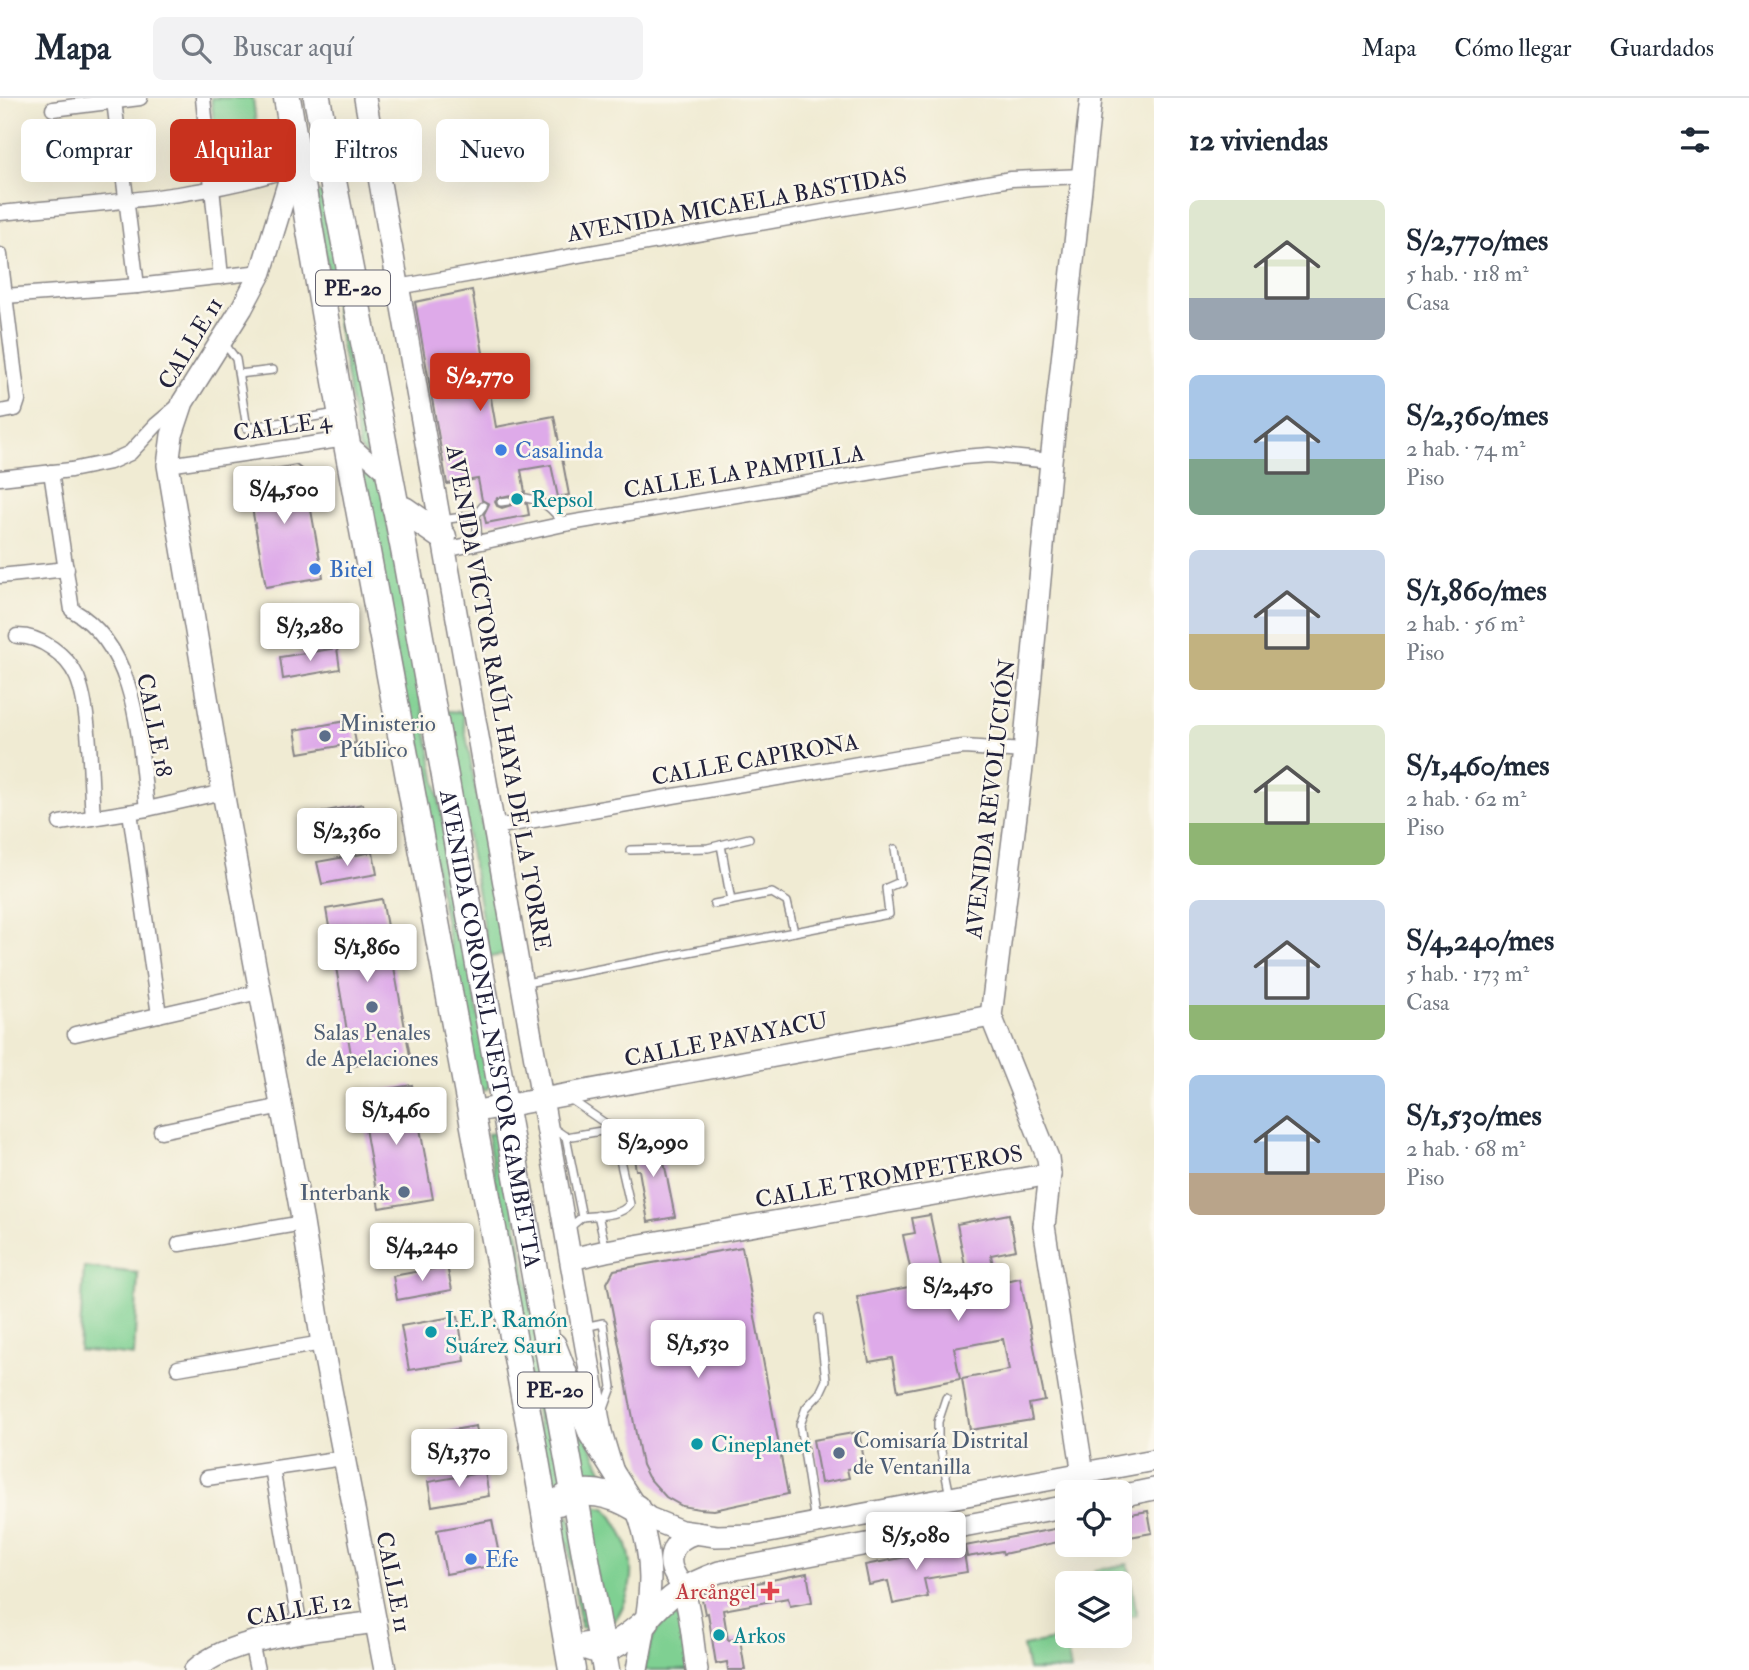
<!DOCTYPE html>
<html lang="es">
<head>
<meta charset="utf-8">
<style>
	:root { --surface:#fff; --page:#f2f2f3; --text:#1f2937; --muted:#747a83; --line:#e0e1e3; --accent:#c8321e }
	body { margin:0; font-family:"IM FELL Double Pica",serif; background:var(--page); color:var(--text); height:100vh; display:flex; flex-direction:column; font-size:26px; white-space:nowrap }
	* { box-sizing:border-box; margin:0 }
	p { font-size:23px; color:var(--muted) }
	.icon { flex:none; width:38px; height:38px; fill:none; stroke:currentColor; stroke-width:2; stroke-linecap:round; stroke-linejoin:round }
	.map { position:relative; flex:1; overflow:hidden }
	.drawer { display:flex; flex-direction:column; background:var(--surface); width:595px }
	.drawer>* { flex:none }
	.banner { position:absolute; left:21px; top:21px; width:665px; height:63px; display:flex; gap:14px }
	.tools { position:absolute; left:1055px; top:1382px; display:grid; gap:14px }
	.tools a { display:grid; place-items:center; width:77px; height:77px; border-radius:10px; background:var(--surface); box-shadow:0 7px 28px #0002; font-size:35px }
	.price { position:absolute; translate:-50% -60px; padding:0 16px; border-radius:7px; background:#fff; color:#222; font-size:23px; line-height:46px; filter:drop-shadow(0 2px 4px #0008) }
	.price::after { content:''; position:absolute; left:50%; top:42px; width:21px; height:16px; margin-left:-10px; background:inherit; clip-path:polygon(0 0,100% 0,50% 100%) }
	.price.current { background:var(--accent); color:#fff }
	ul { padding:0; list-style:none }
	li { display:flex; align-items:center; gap:21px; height:175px; padding:0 35px }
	li span { display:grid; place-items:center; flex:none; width:196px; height:140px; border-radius:10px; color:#555 }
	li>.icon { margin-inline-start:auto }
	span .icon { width:84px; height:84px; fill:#fffc; stroke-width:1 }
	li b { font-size:30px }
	h2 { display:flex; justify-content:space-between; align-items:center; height:84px; padding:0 35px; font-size:30px }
	.chip { padding:0 24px; border-radius:10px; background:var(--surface); box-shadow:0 7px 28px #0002; font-size:24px; line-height:63px }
	.chip.current { background:var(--accent); color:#fff }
	header { display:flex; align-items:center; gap:42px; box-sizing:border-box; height:98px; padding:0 35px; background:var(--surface); border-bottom:2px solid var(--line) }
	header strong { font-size:33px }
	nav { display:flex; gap:38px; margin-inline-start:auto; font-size:24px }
	.search { width:490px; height:63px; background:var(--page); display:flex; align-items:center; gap:18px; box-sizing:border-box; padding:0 24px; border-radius:10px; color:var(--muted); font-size:26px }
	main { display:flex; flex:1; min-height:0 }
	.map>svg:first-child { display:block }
	.green { fill:#7fd092; stroke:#507966; stroke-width:2 }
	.building { fill:#deaae9; fill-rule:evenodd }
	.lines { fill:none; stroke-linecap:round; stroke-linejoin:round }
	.lane-casing { stroke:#898687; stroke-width:10 }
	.street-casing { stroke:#898687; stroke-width:17 }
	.secondary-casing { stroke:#898687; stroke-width:24 }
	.highway-casing { stroke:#898687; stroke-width:29 }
	.lane { stroke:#fff; stroke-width:7 }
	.street { stroke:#fff; stroke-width:14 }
	.secondary { stroke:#fff; stroke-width:21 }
	.highway { stroke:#fff; stroke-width:26 }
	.shop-dot { fill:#3f7fe0; stroke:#fbf7ec; stroke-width:2.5 }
	.culture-dot { fill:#0f9aa8; stroke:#fbf7ec; stroke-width:2.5 }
	.service-dot { fill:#5c6f8a; stroke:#fbf7ec; stroke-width:2.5 }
	.health-dot { fill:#e0444e; stroke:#fbf7ec; stroke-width:2.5 }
	.labels { text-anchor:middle; stroke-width:5; stroke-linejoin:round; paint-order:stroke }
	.shield { fill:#fbf7ec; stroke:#636270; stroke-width:2 }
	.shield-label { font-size:21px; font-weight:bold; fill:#22223b }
	.street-label { font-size:23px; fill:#22223b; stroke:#fbf7ec }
	.shop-label { font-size:23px; fill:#366cbe; stroke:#fbf7ec; text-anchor:start }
	.culture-label { font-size:23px; fill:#0d838f; stroke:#fbf7ec; text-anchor:start }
	.service-label { font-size:23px; fill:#4e5e75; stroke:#fbf7ec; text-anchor:start }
	.health-label { font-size:23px; fill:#be3a42; stroke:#fbf7ec; text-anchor:end }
</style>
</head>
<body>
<header>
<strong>Mapa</strong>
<div class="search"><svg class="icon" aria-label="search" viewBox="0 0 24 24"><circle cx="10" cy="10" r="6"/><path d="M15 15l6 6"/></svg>Buscar aquí</div>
<nav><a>Mapa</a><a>Cómo llegar</a><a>Guardados</a></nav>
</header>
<main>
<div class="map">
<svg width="1154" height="1572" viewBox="0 0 1154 1572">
	<rect width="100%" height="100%" fill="#fbf7ec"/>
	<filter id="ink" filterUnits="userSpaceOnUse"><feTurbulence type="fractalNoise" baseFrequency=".0143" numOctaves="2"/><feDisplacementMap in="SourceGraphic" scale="14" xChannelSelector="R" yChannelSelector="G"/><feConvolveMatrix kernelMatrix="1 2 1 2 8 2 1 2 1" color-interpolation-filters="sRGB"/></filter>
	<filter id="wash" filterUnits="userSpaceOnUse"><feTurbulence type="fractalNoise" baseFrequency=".00686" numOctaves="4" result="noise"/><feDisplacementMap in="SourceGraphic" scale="28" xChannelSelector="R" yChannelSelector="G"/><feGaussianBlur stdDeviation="1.57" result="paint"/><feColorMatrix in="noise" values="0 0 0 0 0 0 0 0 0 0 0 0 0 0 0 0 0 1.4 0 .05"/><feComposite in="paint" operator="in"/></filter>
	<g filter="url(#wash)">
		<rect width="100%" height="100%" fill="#f0ebd3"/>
		<!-- green -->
		<g class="green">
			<path d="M 211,0 L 253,0 L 260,62 L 219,66 Z"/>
			<path d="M 319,94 L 323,96 L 374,355 L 366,357 L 359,350 L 315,96 Z"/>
			<path d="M 362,373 L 381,384 L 491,986 L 487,991 L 481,993 L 476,989 Z"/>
			<path d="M 449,613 L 462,614 L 505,857 L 489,859 L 446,616 Z"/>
			<path d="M 496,1035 L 501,1037 L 563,1383 L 550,1394 L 487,1036 Z"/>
			<path d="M 84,1169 L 138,1175 L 134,1258 L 79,1252 Z"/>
			<path d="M 569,1302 L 603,1374 L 578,1376 Z"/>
			<path d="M 583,1406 L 606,1410 C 629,1438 640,1473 623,1508 C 619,1517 615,1524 605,1527 Z"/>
			<path d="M 570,1417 L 589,1530 L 581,1529 L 568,1446 L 555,1428 Z"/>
			<path d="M 1128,1466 L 1137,1517 L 1120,1520 L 1120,1486 L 1098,1486 L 1095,1472 Z"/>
			<path d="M 673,1519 L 679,1520 L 689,1572 L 644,1572 C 649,1552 652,1528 673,1519 Z"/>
			<path d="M 1065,1540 L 1071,1572 L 1028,1572 L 1023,1548 Z"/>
		</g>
		<g id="blocks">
			<!-- building -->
			<g class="building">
				<path d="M 472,192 L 496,329 L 554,318 L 569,397 L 558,399 L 551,367 L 521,372 L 525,394 L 521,396 L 520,401 L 527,406 L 529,417 L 486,425 L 484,416 L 489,406 L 482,402 L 478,381 L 447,386 L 415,204 ZM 510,397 L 514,401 L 512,407 L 502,410 L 497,408 L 495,404 L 497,400 Z"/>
				<path d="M 296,367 L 304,373 L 323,479 L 266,489 L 246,376 Z"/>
				<path d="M 337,550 L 340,571 L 283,581 L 280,559 Z"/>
				<path d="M 352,622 L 356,645 L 299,655 L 295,632 Z"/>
				<path d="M 363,706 L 365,718 L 313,728 L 311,716 Z"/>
				<path d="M 373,754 L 377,776 L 322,786 L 317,764 Z"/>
				<path d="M 382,801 L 390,845 L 363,850 L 394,869 L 410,958 L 353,968 L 326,811 Z"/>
				<path d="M 412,987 L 433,1101 L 379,1110 L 359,996 Z"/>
				<path d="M 659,1039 L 675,1119 L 648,1124 L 639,1072 L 636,1072 L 631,1044 Z"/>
				<path d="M 1009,1116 L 1016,1152 L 991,1157 L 996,1185 L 1020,1180 L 1045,1303 L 1029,1306 L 1032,1322 L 970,1332 L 962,1281 L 1009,1272 L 1003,1241 L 954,1250 L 960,1281 L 898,1293 L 892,1260 L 869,1264 L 857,1199 L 914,1188 L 903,1137 L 915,1135 L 912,1120 L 930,1117 L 944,1183 L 967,1178 L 957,1126 Z"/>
				<path d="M 742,1149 L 788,1396 L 714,1412 L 699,1411 L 682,1408 L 666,1399 L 648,1379 L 642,1367 L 607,1185 L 614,1172 Z"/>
				<path d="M 447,1168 L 452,1192 L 397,1202 L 393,1178 Z"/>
				<path d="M 458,1218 L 465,1263 L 409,1272 L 401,1228 Z"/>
				<path d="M 476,1328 L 480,1351 L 435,1358 L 430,1336 Z"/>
				<path d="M 859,1334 L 865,1368 L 847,1371 L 849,1380 L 821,1385 L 813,1342 Z"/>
				<path d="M 485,1374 L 489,1398 L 432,1408 L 428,1384 Z"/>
				<path d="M 1148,1413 L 1152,1435 L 1124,1440 L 1122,1431 L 1120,1431 L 1120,1418 Z"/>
				<path d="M 492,1422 L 501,1466 L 446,1476 L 437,1432 Z"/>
				<path d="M 1065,1429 L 1067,1442 L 1003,1456 L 1002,1453 L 967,1459 L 965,1448 Z"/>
				<path d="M 963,1448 L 967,1474 L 924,1481 L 928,1499 L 893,1506 L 888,1483 L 869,1487 L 865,1467 Z"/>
				<path d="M 807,1475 L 812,1504 L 790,1508 L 788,1500 L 723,1512 L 728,1542 L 740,1541 L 745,1572 L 728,1572 L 727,1564 L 716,1566 L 708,1515 L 705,1516 L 701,1496 Z"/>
			</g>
		</g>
	</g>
	<g filter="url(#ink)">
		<use href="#blocks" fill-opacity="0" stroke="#898687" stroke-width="2"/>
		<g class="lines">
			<defs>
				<g id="lane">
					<path d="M 224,245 L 236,261 L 247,330 L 337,315"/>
					<path d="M 239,276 L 273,272"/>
					<path d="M 526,400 C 545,403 552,411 564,426"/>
					<path d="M 501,404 L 508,403"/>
					<path d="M 442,422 L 476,417"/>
					<path d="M 478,444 L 476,417 L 483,408"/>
					<path d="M 721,747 L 731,803"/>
					<path d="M 630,752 L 708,750 L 749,740"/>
					<path d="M 714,806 L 772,795 L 787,804 L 794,834"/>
					<path d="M 526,885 L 889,816 L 886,790 L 900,784 L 895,751"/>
					<path d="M 570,1001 L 612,1030"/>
					<path d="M 553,1030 L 566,1039 L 582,1119 L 569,1130"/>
					<path d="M 566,1039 L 613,1031 L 630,1106 C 620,1119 597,1117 582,1119"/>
					<path d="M 598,1117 L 606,1152"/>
					<path d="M 584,1229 L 603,1225 L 612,1289 L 604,1311"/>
					<path d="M 946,1300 L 938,1324 L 938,1338 L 950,1398"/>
					<path d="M 815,1424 L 800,1327 L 806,1310 L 820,1295 L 826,1282 L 819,1220"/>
				</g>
				<g id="street">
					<path d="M 203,0 L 221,179"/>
					<path d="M 114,3 L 137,188"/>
					<path d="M 53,11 L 140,0"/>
					<path d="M 0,115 C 95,105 209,100 298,68"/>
					<path d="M 0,157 L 18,302 L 15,311 L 0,314"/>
					<path d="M 398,189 L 952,91 L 1011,81 L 1084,78"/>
					<path d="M 5,198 L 137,188 L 261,174"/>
					<path d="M 168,367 L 346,341 L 388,378"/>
					<path d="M 51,374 L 72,512 C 139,550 139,644 147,711"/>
					<path d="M 0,380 L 71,372 L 110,364 L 130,355 L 156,327 L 182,305"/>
					<path d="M 445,452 L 564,426 L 963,359 L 989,357 L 1051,363"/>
					<path d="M 0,478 L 67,471"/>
					<path d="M 17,538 C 41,538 67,557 77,579 C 91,612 90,682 93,720"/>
					<path d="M 130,714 L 159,917"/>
					<path d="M 60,725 L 147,711 L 223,694"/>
					<path d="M 495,729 L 939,652 L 964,649 L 1024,653"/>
					<path d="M 75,936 L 259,894"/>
					<path d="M 161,1033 L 282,1008"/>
					<path d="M 179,1146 L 303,1125"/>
					<path d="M 178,1270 L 322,1245"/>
					<path d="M 272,1370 L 301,1535"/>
					<path d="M 207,1380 L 343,1360"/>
					<path d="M 251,1544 L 257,1572"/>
				</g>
				<g id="secondary">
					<path d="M 365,0 L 601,1334 L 612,1371"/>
					<path d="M 330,63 L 298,68 L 289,83 L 261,174 L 242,210 L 183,304 L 172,337 L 168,367 L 223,694 L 303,1125 L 322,1245 L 385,1572"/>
					<path d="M 472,1014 L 991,918"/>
					<path d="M 571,1161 L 606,1153 L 1050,1076"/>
					<path d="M 555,1246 L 590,1337 L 636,1410 L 649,1420 L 681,1433 L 716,1438 L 753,1437 L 1154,1362"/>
					<path d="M 1086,1395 L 1044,1128 L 1050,1076 L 1048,1060 L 991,918 L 1024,653 L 1051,363 L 1091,0"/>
					<path d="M 1120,1398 L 1154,1391"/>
					<path d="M 636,1410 C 660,1472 648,1509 637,1572"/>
					<path d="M 646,1524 C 669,1497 686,1486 719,1474 L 1068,1408"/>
					<path d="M 195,1572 C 233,1537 326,1531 376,1524"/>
					<path d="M 697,1572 C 693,1550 691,1509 682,1490 C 678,1479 669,1473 671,1459 C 673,1445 684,1438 697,1435"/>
				</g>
				<g id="highway">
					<path d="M 287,0 L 346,341 L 534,1351 L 572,1572"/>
					<path id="s1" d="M 317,0 L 407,467 L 606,1572"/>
					<path d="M 395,409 L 404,412 L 443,439"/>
					<path d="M 558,1404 C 581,1387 613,1396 636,1410"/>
					<path d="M 586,1548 C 607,1559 630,1537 646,1524"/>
				</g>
			</defs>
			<!-- lane casing -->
			<use href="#lane" class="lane-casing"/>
			<!-- street casing -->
			<use href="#street" class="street-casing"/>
			<!-- secondary casing -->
			<use href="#secondary" class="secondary-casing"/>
			<!-- highway casing -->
			<use href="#highway" class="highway-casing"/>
			<!-- lane -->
			<use href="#lane" class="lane"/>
			<!-- street -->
			<use href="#street" class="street"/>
			<!-- secondary -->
			<use href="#secondary" class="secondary"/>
			<!-- highway -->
			<use href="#highway" class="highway"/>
		</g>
	</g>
	<!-- markers -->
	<g class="shop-dot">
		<circle cx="501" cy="352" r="7"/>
		<circle cx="315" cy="471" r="7"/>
		<circle cx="471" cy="1461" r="7"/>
	</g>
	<g class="culture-dot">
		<circle cx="517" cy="401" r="7"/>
		<circle cx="431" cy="1234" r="7"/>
		<circle cx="697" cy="1346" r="7"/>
		<circle cx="719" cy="1537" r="7"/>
	</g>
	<g class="service-dot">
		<circle cx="325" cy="638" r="7"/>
		<circle cx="372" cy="909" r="7"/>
		<circle cx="404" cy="1094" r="7"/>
		<circle cx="839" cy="1355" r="7"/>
	</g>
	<path class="health-dot" d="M766.5 1482.5h7v7h7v7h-7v7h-7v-7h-7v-7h7z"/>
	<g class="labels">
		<!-- shield labels -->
		<g class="shield">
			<rect x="316" y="172.5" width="74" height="35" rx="5"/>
			<rect x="518" y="1274.5" width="74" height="35" rx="5"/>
		</g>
		<g class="shield-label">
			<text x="353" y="197">PE-20</text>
			<text x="555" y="1299">PE-20</text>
		</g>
		<!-- street labels -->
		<g class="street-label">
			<text transform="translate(737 106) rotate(-10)" y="8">AVENIDA MICAELA BASTIDAS</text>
			<text transform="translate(190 245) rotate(-59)" y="8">CALLE 11</text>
			<text transform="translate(282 328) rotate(-8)" y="8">CALLE 4</text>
			<text transform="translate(744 373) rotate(-9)" y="8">CALLE LA PAMPILLA</text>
			<text transform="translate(499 600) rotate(80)" y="8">AVENIDA VÍCTOR RAÚL HAYA DE LA TORRE</text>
			<text transform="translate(155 627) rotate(79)" y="8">CALLE 18</text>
			<text transform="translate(755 661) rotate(-10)" y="8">CALLE CAPIRONA</text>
			<text transform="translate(990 701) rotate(-83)" y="8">AVENIDA REVOLUCIÓN</text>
			<text dy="8" stroke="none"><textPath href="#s1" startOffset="947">AVENIDA CORONEL NESTOR GAMBETTA</textPath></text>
			<text transform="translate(726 941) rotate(-11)" y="8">CALLE PAVAYACU</text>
			<text transform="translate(889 1078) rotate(-10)" y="8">CALLE TROMPETEROS</text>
			<text transform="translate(394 1484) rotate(79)" y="8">CALLE 11</text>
			<text transform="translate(299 1511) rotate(-10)" y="8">CALLE 12</text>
		</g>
		<!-- shop labels -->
		<g class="shop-label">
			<text x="515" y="360">Casalinda</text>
			<text x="329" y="479">Bitel</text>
			<text x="485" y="1469">Efe</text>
		</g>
		<!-- culture labels -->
		<g class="culture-label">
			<text x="531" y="409">Repsol</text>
			<text x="445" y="1229">I.E.P. Ramón<tspan x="445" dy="26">Suárez Sauri</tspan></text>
			<text x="711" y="1354">Cineplanet</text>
			<text x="733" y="1545">Arkos</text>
		</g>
		<!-- service labels -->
		<g class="service-label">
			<text x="339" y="633">Ministerio<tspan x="339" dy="26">Público</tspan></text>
			<text x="372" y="942" text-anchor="middle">Salas Penales<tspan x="372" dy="26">de Apelaciones</tspan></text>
			<text x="390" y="1102" text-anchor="end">Interbank</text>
			<text x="853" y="1350">Comisaría Distrital<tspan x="853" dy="26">de Ventanilla</tspan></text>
		</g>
		<!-- health labels -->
		<g class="health-label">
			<text x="756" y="1501">Arcångel</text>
		</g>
	</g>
</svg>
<div class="tools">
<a><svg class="icon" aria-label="locate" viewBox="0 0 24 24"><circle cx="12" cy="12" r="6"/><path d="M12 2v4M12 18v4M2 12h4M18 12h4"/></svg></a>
<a><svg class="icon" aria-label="layers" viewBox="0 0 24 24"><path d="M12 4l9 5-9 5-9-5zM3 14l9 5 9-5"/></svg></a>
</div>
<b class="price current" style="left:480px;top:315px">S/2,770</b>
<b class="price" style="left:284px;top:428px">S/4,500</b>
<b class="price" style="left:310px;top:565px">S/3,280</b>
<b class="price" style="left:347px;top:770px">S/2,360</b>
<b class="price" style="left:367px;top:886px">S/1,860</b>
<b class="price" style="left:396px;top:1049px">S/1,460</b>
<b class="price" style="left:653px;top:1081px">S/2,090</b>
<b class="price" style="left:422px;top:1185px">S/4,240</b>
<b class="price" style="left:958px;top:1225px">S/2,450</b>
<b class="price" style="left:698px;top:1282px">S/1,530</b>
<b class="price" style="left:459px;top:1391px">S/1,370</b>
<b class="price" style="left:916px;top:1474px">S/5,080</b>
<div class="banner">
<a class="chip">Comprar</a>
<a class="chip current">Alquilar</a>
<a class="chip">Filtros</a>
<a class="chip">Nuevo</a>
</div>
</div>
<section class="drawer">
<h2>12 viviendas<svg class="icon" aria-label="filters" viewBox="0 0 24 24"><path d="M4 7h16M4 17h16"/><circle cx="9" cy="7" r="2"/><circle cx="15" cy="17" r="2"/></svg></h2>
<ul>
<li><span style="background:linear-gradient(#dfe7d0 70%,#9aa5b1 0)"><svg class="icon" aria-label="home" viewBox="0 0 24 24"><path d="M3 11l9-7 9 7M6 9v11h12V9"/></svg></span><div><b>S/2,770/mes</b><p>5 hab. · 118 m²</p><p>Casa</p></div></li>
<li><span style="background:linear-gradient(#a9c7e8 60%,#7fa58c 0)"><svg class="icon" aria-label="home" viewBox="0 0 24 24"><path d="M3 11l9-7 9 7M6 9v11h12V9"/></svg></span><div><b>S/2,360/mes</b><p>2 hab. · 74 m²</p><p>Piso</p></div></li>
<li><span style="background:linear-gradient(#c9d6e8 60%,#c2b280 0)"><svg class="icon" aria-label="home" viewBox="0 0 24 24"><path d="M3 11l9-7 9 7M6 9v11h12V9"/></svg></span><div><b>S/1,860/mes</b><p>2 hab. · 56 m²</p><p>Piso</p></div></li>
<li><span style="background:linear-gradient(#dfe7d0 70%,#8fb573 0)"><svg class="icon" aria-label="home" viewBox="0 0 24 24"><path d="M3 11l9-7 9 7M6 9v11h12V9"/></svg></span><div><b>S/1,460/mes</b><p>2 hab. · 62 m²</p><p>Piso</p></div></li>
<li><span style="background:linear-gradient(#c9d6e8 75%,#8fb573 0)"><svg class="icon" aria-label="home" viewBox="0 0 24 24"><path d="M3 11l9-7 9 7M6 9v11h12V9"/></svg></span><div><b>S/4,240/mes</b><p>5 hab. · 173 m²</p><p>Casa</p></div></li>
<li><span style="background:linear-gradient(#a9c7e8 70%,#b9a48a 0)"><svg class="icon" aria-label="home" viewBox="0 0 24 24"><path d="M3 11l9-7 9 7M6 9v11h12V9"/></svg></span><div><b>S/1,530/mes</b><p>2 hab. · 68 m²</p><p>Piso</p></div></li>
</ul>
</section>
</main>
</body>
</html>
